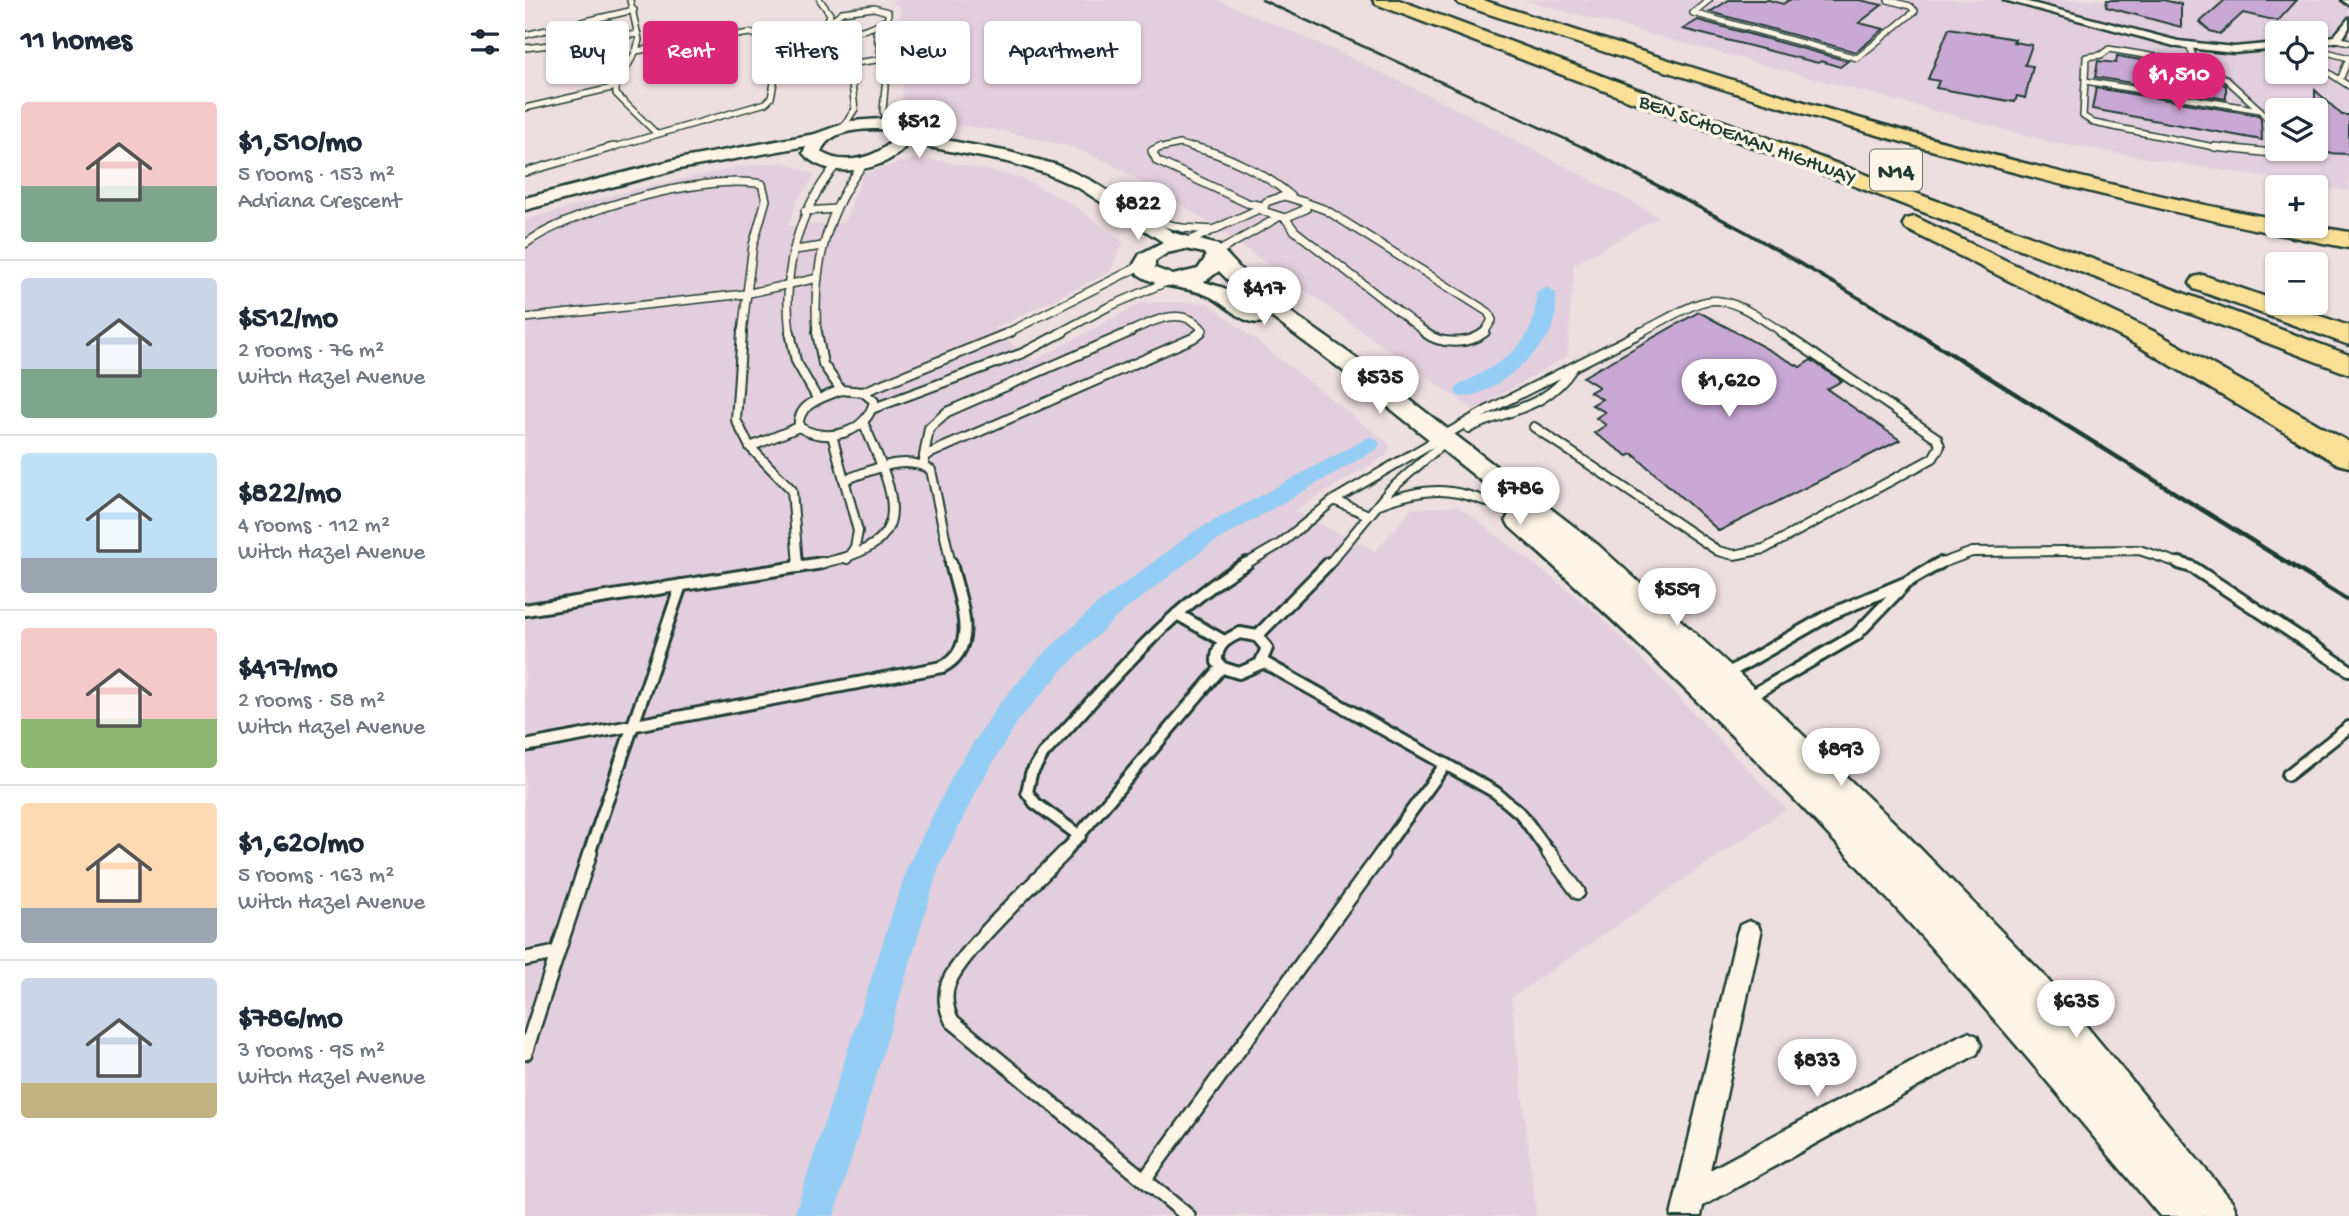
<!DOCTYPE html>
<html lang="en">
<head>
<meta charset="utf-8">
<style>
	:root { --surface:#fff; --page:#f2f2f3; --text:#1f2937; --muted:#747a83; --line:#e0e1e3; --accent:#db2777 }
	body { margin:0; font-family:"Gochi Hand",sans-serif; background:var(--page); color:var(--text); height:100vh; display:flex; flex-direction:column; font-size:26px; white-space:nowrap }
	* { box-sizing:border-box; margin:0 }
	p { font-size:23px; color:var(--muted) }
	.icon { flex:none; width:38px; height:38px; fill:none; stroke:currentColor; stroke-width:2; stroke-linecap:round; stroke-linejoin:round }
	.map { position:relative; flex:1; overflow:hidden }
	.sheet { display:flex; flex-direction:column; background:var(--surface); width:525px }
	.sheet>* { flex:none }
	.hud { position:absolute; left:21px; top:21px; width:665px; height:63px; display:flex; gap:14px }
	.buttons { position:absolute; left:1740px; top:21px; display:grid; gap:14px }
	.buttons a { display:grid; place-items:center; width:63px; height:63px; border-radius:7px; background:var(--surface); box-shadow:0 2px 5px #0004; font-size:35px }
	.price { position:absolute; translate:-50% -60px; padding:0 16px; border-radius:24px; background:#fff; color:#222; font-size:23px; line-height:46px; filter:drop-shadow(0 2px 4px #0008) }
	.price::after { content:''; position:absolute; left:50%; top:42px; width:21px; height:16px; margin-left:-10px; background:inherit; clip-path:polygon(0 0,100% 0,50% 100%) }
	.price.on { background:var(--accent); color:#fff }
	ul { padding:0; list-style:none }
	li { display:flex; align-items:center; gap:21px; height:175px; padding:0 21px }
	li+li { border-top:2px solid var(--line) }
	li span { display:grid; place-items:center; flex:none; width:196px; height:140px; border-radius:7px; color:#555 }
	li>.icon { margin-inline-start:auto }
	span .icon { width:84px; height:84px; fill:#fffc; stroke-width:1 }
	li b { font-size:30px }
	h2 { display:flex; justify-content:space-between; align-items:center; height:84px; padding:0 21px; font-size:30px }
	.tag { padding:0 24px; border-radius:7px; background:var(--surface); box-shadow:0 2px 5px #0004; font-size:24px; line-height:63px }
	.tag.on { background:var(--accent); color:#fff }
	main { display:flex; flex:1; min-height:0 }
	.map>svg:first-child { display:block }
	.built { fill:#e2cedc; fill-rule:evenodd }
	.lines { fill:none; stroke-linecap:round; stroke-linejoin:round }
	.canal { fill:#95cef4; fill-rule:evenodd }
	.building { fill:#c9a9d4; stroke:#1f3d34; stroke-width:2 }
	.lane-far4-casing { stroke:#1f3d34; stroke-width:8 }
	.lane-far3-casing { stroke:#1f3d34; stroke-width:10 }
	.lane-far2-casing { stroke:#1f3d34; stroke-width:12 }
	.lane-far1-casing { stroke:#1f3d34; stroke-width:16 }
	.lane-casing { stroke:#1f3d34; stroke-width:18 }
	.street-casing { stroke:#1f3d34; stroke-width:5 }
	.secondary-casing { stroke:#1f3d34; stroke-width:5 }
	.highway-casing { stroke:#1f3d34; stroke-width:5 }
	.lane-far4 { stroke:#fcf5e5; stroke-width:5 }
	.lane-far3 { stroke:#fcf5e5; stroke-width:7 }
	.lane-far2 { stroke:#fcf5e5; stroke-width:8 }
	.lane-far1 { stroke:#fcf5e5; stroke-width:10 }
	.lane { stroke:#fcf5e5; stroke-width:13 }
	.street { fill:#fcf5e5; fill-rule:evenodd }
	.secondary { fill:#fcf5e5; fill-rule:evenodd }
	.highway { fill:#f9e096; fill-rule:evenodd }
	.rail-far3 { stroke:#1f3d34; stroke-width:2.5 }
	.rail-far2 { stroke:#1f3d34; stroke-width:3.5 }
	.rail-far1 { stroke:#1f3d34; stroke-width:4.5 }
	.rail { stroke:#1f3d34; stroke-width:5 }
	.labels { text-anchor:middle; stroke-width:7; stroke-linejoin:round; paint-order:stroke }
	.far-street-label { font-size:21px; fill:#1f3d34; stroke:#fcf5e5 }
	.shield { fill:#fcf5e5; stroke:#617469; stroke-width:2 }
	.shield-label { font-size:24px; font-weight:bold; fill:#1f3d34 }
</style>
</head>
<body>
<main>
<section class="sheet">
<h2>11 homes<svg class="icon" aria-label="filters" viewBox="0 0 24 24"><path d="M4 7h16M4 17h16"/><circle cx="9" cy="7" r="2"/><circle cx="15" cy="17" r="2"/></svg></h2>
<ul>
<li><span style="background:linear-gradient(#f6c9c9 60%,#7fa58c 0)"><svg class="icon" aria-label="home" viewBox="0 0 24 24"><path d="M3 11l9-7 9 7M6 9v11h12V9"/></svg></span><div><b>$1,510/mo</b><p>5 rooms · 153 m²</p><p>Adriana Crescent</p></div></li>
<li><span style="background:linear-gradient(#c9d6e8 65%,#7fa58c 0)"><svg class="icon" aria-label="home" viewBox="0 0 24 24"><path d="M3 11l9-7 9 7M6 9v11h12V9"/></svg></span><div><b>$512/mo</b><p>2 rooms · 76 m²</p><p>Witch Hazel Avenue</p></div></li>
<li><span style="background:linear-gradient(#bfe0f5 75%,#9aa5b1 0)"><svg class="icon" aria-label="home" viewBox="0 0 24 24"><path d="M3 11l9-7 9 7M6 9v11h12V9"/></svg></span><div><b>$822/mo</b><p>4 rooms · 112 m²</p><p>Witch Hazel Avenue</p></div></li>
<li><span style="background:linear-gradient(#f6c9c9 65%,#8fb573 0)"><svg class="icon" aria-label="home" viewBox="0 0 24 24"><path d="M3 11l9-7 9 7M6 9v11h12V9"/></svg></span><div><b>$417/mo</b><p>2 rooms · 58 m²</p><p>Witch Hazel Avenue</p></div></li>
<li><span style="background:linear-gradient(#ffd9b3 75%,#9aa5b1 0)"><svg class="icon" aria-label="home" viewBox="0 0 24 24"><path d="M3 11l9-7 9 7M6 9v11h12V9"/></svg></span><div><b>$1,620/mo</b><p>5 rooms · 163 m²</p><p>Witch Hazel Avenue</p></div></li>
<li><span style="background:linear-gradient(#c9d6e8 75%,#c2b280 0)"><svg class="icon" aria-label="home" viewBox="0 0 24 24"><path d="M3 11l9-7 9 7M6 9v11h12V9"/></svg></span><div><b>$786/mo</b><p>3 rooms · 95 m²</p><p>Witch Hazel Avenue</p></div></li>
</ul>
</section>
<div class="map">
<svg width="1824" height="1216" viewBox="0 0 1824 1216">
	<rect width="100%" height="100%" fill="#eddee0"/>
	<filter id="ink" filterUnits="userSpaceOnUse"><feTurbulence type="fractalNoise" baseFrequency=".0143" numOctaves="2"/><feDisplacementMap in="SourceGraphic" scale="14" xChannelSelector="R" yChannelSelector="G"/><feConvolveMatrix kernelMatrix="1 2 1 2 8 2 1 2 1" color-interpolation-filters="sRGB"/></filter>
	<g filter="url(#ink)">
		<!-- built -->
		<g class="built">
			<path d="M 365,0 L 693,0 L 807,49 L 942,114 L 1134,217 L 1049,264 L 1042,356 L 949,410 L 682,221 L 583,162 L 547,147 L 473,130 L 405,122 L 388,114 L 378,101 L 375,7 Z"/>
			<path d="M 999,0 L 1824,0 L 1824,191 L 1525,142 ZM 1752,33 L 1790,33 L 1790,72 L 1752,72 ZM 1752,110 L 1790,110 L 1790,149 L 1752,149 Z"/>
			<path d="M 388,159 L 417,161 L 494,177 L 547,204 L 598,242 L 585,272 L 470,328 L 507,362 L 616,303 L 683,303 L 865,445 L 862,455 L 768,511 L 851,551 L 887,509 L 933,506 L 1071,612 L 1261,809 L 986,998 L 1011,1216 L 0,1216 L 0,220 L 103,191 L 218,166 L 259,162 L 290,175 L 273,199 L 263,226 L 319,223 L 339,173 Z"/>
		</g>
		<g class="lines">
			<!-- canal -->
			<g class="canal">
				<path d="M 1021,287 L 1031,293 C 1031,304 1032,315 1028,326 C 1019,351 960,403 933,396 L 930,391 L 933,386 C 975,363 1013,347 1011,293 Z"/>
				<path d="M 844,437 L 852,439 L 855,444 L 852,449 L 686,544 L 589,619 L 536,672 L 493,721 L 452,789 L 414,867 L 309,1216 L 269,1216 L 383,865 L 430,771 L 473,705 L 516,656 L 571,605 L 668,532 Z"/>
			</g>
		</g>
		<!-- building -->
		<g class="building">
			<path d="M 1204,0 L 1244,0 L 1258,4 L 1264,0 L 1335,0 L 1357,5 L 1334,23 L 1359,29 L 1331,52 L 1185,12 Z"/>
			<path d="M 1582,0 L 1638,0 L 1656,4 L 1656,27 L 1581,7 Z"/>
			<path d="M 1700,0 L 1772,0 L 1753,21 L 1718,13 L 1695,34 L 1685,31 L 1675,22 Z"/>
			<path d="M 1173,20 L 1323,61 L 1315,67 L 1296,61 L 1293,63 L 1158,29 Z"/>
			<path d="M 1424,28 L 1490,39 L 1488,42 L 1507,45 L 1500,65 L 1508,66 L 1500,98 L 1492,96 L 1490,102 L 1411,88 L 1414,81 L 1403,79 Z"/>
			<path d="M 1592,56 L 1657,67 L 1657,74 L 1692,80 L 1701,86 L 1701,99 L 1570,77 L 1573,61 L 1591,63 Z"/>
			<path d="M 1571,88 L 1733,115 L 1736,119 L 1737,140 L 1567,109 Z"/>
			<path d="M 1790,90 L 1817,115 L 1824,115 L 1824,154 L 1798,153 L 1790,145 Z"/>
			<path d="M 1174,312 L 1275,367 L 1286,360 L 1317,381 L 1302,389 L 1375,440 L 1194,531 L 1108,454 L 1103,456 L 1069,433 L 1081,425 L 1071,418 L 1080,412 L 1067,405 L 1077,399 L 1065,392 L 1074,387 L 1058,377 Z"/>
		</g>
		<g class="lines">
			<defs>
				<g id="lane-far4">
					<path d="M 105,0 L 114,40 L 111,51"/>
					<path d="M 295,0 L 305,14 L 303,20"/>
					<path d="M 1184,0 L 1168,13 L 1332,58 L 1390,11 L 1385,6 L 1363,0"/>
					<path d="M 349,8 L 363,12 L 363,19 C 345,30 320,38 302,24 L 317,12 Z"/>
					<path d="M 357,23 L 351,32 L 361,75 L 358,111 L 366,126"/>
					<path d="M 0,35 L 109,10"/>
					<path d="M 1812,39 L 1824,42"/>
					<path d="M 1664,45 L 1670,61 L 1701,79 L 1735,110"/>
					<path d="M 0,48 L 113,34"/>
					<path d="M 1790,49 L 1824,58"/>
					<path d="M 1824,58 L 1815,80 L 1824,86"/>
					<path d="M 324,64 L 358,59"/>
					<path d="M 1790,64 L 1815,80"/>
					<path d="M 1560,81 L 1561,57 L 1576,55 L 1584,49 L 1673,64"/>
					<path d="M 0,108 L 91,87"/>
					<path d="M 1735,110 L 1744,121 L 1750,149"/>
					<path d="M 317,129 L 330,109 L 323,53 L 326,38 L 318,31"/>
					<path d="M 82,149 L 241,103 L 246,98 L 254,56 L 232,35 L 225,33 L 111,51 L 91,87 L 91,94 L 132,134"/>
					<path d="M 632,149 L 655,144 L 674,149"/>
					<path d="M 1699,149 L 1569,123 L 1558,116 L 1560,81 L 1735,110"/>
				</g>
				<g id="lane-far3">
					<path d="M 635,147 L 627,151 L 632,161 L 722,203 L 738,206"/>
					<path d="M 668,147 C 700,154 741,174 766,196"/>
					<path d="M 1690,147 L 1747,153 L 1749,147"/>
					<path d="M 0,172 L 88,147"/>
					<path d="M 759,196 L 779,202 L 781,209 L 760,218 L 738,211 L 741,202 Z"/>
					<path d="M 779,202 L 801,210 L 963,312 L 967,320 L 959,333"/>
					<path d="M 280,211 L 311,209"/>
					<path d="M 621,218 L 657,228 L 690,230"/>
					<path d="M 760,218 L 770,231 L 901,333"/>
					<path d="M 660,243 L 738,207"/>
					<path d="M 0,244 C 46,210 181,173 237,184 L 241,200 L 228,245 L 217,333"/>
					<path d="M 270,250 L 298,246"/>
					<path d="M 689,254 L 752,218"/>
					<path d="M 0,318 L 220,294 L 293,278"/>
					<path d="M 265,333 C 257,271 272,212 312,164"/>
					<path d="M 292,333 C 287,271 301,209 341,161"/>
					<path d="M 482,333 L 619,264"/>
					<path d="M 534,333 L 583,307 L 644,281"/>
					<path d="M 601,333 C 625,323 657,303 678,330 L 674,333"/>
					<path d="M 1114,333 C 1187,296 1186,284 1258,333"/>
				</g>
				<g id="lane-far2">
					<path d="M 217,332 L 211,420 L 225,447 L 267,490 L 273,565"/>
					<path d="M 265,332 L 271,361 L 292,398"/>
					<path d="M 292,332 L 298,364 L 316,390"/>
					<path d="M 899,332 C 915,345 944,345 960,332"/>
					<path d="M 316,390 L 338,392 L 349,401 C 342,434 301,444 274,427 C 271,404 299,397 316,390 Z"/>
					<path d="M 338,392 L 486,332"/>
					<path d="M 349,408 L 498,353 L 538,332"/>
					<path d="M 1009,427 L 1193,551 L 1209,555 L 1239,549 L 1408,458 L 1415,446 L 1412,438 L 1256,332"/>
					<path d="M 944,428 C 985,408 1020,410 1048,368"/>
					<path d="M 307,435 L 333,531 L 330,547 L 322,559"/>
					<path d="M 225,447 L 274,427"/>
					<path d="M 399,456 L 404,428 L 422,412 L 605,332"/>
					<path d="M 399,456 L 668,338 L 676,332"/>
					<path d="M 399,464 L 399,456"/>
					<path d="M 319,480 C 346,471 379,453 406,470 L 426,565"/>
					<path d="M 809,500 L 843,515"/>
					<path d="M 854,504 C 908,484 931,488 983,510"/>
					<path d="M 286,565 C 395,547 374,503 338,422"/>
					<path d="M 719,565 L 755,544 L 809,500 L 963,410 L 1117,332"/>
					<path d="M 803,565 L 865,490 L 914,447"/>
					<path d="M 1412,565 L 1447,552 L 1614,550 L 1660,565"/>
				</g>
				<g id="lane-far1">
					<path d="M 273,563 L 273,567"/>
					<path d="M 1654,563 L 1667,567 L 1824,670"/>
					<path d="M 0,610 L 297,563"/>
					<path d="M 652,614 L 699,641"/>
					<path d="M 715,633 L 732,636 L 742,648 L 735,664 L 714,673 L 698,668 L 692,662 C 691,645 701,639 715,633 Z"/>
					<path d="M 732,636 L 804,563"/>
					<path d="M 738,662 L 970,792 L 996,814 L 1025,854"/>
					<path d="M 1198,676 L 1306,614 L 1382,582 L 1415,563"/>
					<path d="M 1222,698 L 1331,635 L 1379,585"/>
					<path d="M 0,746 L 417,667 C 457,647 433,597 426,563"/>
					<path d="M 1763,775 L 1824,727"/>
					<path d="M 555,836 L 510,803 L 502,792 L 506,774 L 518,754 C 581,688 642,609 722,563"/>
					<path d="M 64,854 L 156,585"/>
					<path d="M 538,854 L 696,668"/>
					<path d="M 855,854 L 920,765"/>
				</g>
				<g id="lane">
					<path d="M 539,853 C 512,881 435,952 423,984 C 419,997 421,1009 427,1021 L 663,1216"/>
					<path d="M 1024,853 L 1053,892"/>
					<path d="M 0,959 L 30,953"/>
					<path d="M 0,1053 L 65,853"/>
					<path d="M 620,1179 L 857,853"/>
				</g>
				<g id="street">
					<path d="M 1479,0 L 1495,0 L 1653,41 L 1709,47 L 1752,43 L 1752,49 L 1709,53 L 1653,47 Z"/>
					<path d="M 1817,0 L 1824,0 L 1824,5 Z"/>
					<path d="M 1824,18 L 1824,28 L 1816,41 L 1790,45 L 1790,39 L 1809,36 Z"/>
					<path d="M 1224,921 L 1233,925 L 1236,933 L 1185,1170 L 1434,1036 L 1443,1032 L 1452,1036 L 1456,1045 L 1452,1054 L 1178,1206 L 1176,1216 L 1146,1216 L 1212,933 L 1215,925 Z"/>
				</g>
				<path id="secondary" d="M 356,119 L 379,125 L 384,133 L 484,152 L 532,165 L 567,181 L 649,233 L 693,245 L 736,291 L 828,356 L 1073,545 L 1208,668 L 1376,829 L 1517,973 L 1707,1201 L 1713,1216 L 1635,1216 C 1551,1116 1468,1015 1380,918 C 1256,780 1124,650 985,527 L 981,520 L 985,513 L 994,511 L 812,366 L 722,299 L 694,271 L 679,282 L 699,288 L 739,314 L 743,318 L 739,322 C 720,327 703,306 686,297 C 663,285 635,290 613,274 L 609,264 L 615,254 L 638,242 L 554,188 L 520,173 L 483,162 L 383,143 C 364,172 301,182 278,153 L 281,146 L 154,169 L 0,210 L 0,198 L 153,159 L 290,134 L 326,121 ZM 355,129 L 367,132 L 370,137 C 355,158 317,167 296,152 C 303,130 336,129 355,129 ZM 660,249 L 679,253 L 681,257 L 673,269 L 648,275 L 630,268 L 630,261 L 642,253 Z"/>
				<g id="highway">
					<path d="M 848,0 L 874,0 L 1824,355 L 1824,374 L 851,4 Z"/>
					<path d="M 931,0 L 958,0 C 1219,86 1481,169 1752,219 L 1752,226 L 1788,226 L 1824,232 L 1824,248 C 1520,191 1227,102 934,4 Z"/>
					<path d="M 1390,217 L 1630,332 L 1824,442 L 1824,467 L 1813,464 L 1610,344 L 1381,229 L 1378,224 L 1381,219 Z"/>
					<path d="M 1678,275 L 1824,326 L 1824,345 L 1669,289 L 1665,283 L 1669,277 Z"/>
				</g>
			</defs>
			<!-- lane-far4 casing -->
			<use href="#lane-far4" class="lane-far4-casing"/>
			<!-- lane-far3 casing -->
			<use href="#lane-far3" class="lane-far3-casing"/>
			<!-- lane-far2 casing -->
			<use href="#lane-far2" class="lane-far2-casing"/>
			<!-- lane-far1 casing -->
			<use href="#lane-far1" class="lane-far1-casing"/>
			<!-- lane casing -->
			<use href="#lane" class="lane-casing"/>
			<!-- street casing -->
			<use href="#street" class="street-casing"/>
			<!-- secondary casing -->
			<use href="#secondary" class="secondary-casing"/>
			<!-- highway casing -->
			<use href="#highway" class="highway-casing"/>
			<!-- lane-far4 -->
			<use href="#lane-far4" class="lane-far4"/>
			<!-- lane-far3 -->
			<use href="#lane-far3" class="lane-far3"/>
			<!-- lane-far2 -->
			<use href="#lane-far2" class="lane-far2"/>
			<!-- lane-far1 -->
			<use href="#lane-far1" class="lane-far1"/>
			<!-- lane -->
			<use href="#lane" class="lane"/>
			<!-- street -->
			<use href="#street" class="street"/>
			<!-- secondary -->
			<use href="#secondary" class="secondary"/>
			<!-- highway -->
			<use href="#highway" class="highway"/>
			<!-- rail-far3 -->
			<path class="rail-far3" d="M 737,0 L 1062,149"/>
			<!-- rail-far2 -->
			<path class="rail-far2" d="M 1059,147 L 1221,232 L 1394,333"/>
			<!-- rail-far1 -->
			<path class="rail-far1" d="M 1391,332 L 1766,565"/>
			<!-- rail -->
			<path class="rail" d="M 1763,563 L 1824,601"/>
		</g>
	</g>
	<g class="labels">
		<!-- far-street labels -->
		<g class="far-street-label">
			<text transform="translate(1223 138) rotate(20)" y="7">BEN SCHOEMAN HIGHWAY</text>
		</g>
		<!-- shield labels -->
		<rect class="shield" x="1345" y="149.5" width="52" height="41" rx="5"/>
		<g class="shield-label">
			<text x="1371" y="178">N14</text>
		</g>
	</g>
</svg>
<div class="buttons">
<a><svg class="icon" aria-label="locate" viewBox="0 0 24 24"><circle cx="12" cy="12" r="6"/><path d="M12 2v4M12 18v4M2 12h4M18 12h4"/></svg></a>
<a><svg class="icon" aria-label="layers" viewBox="0 0 24 24"><path d="M12 4l9 5-9 5-9-5zM3 14l9 5 9-5"/></svg></a>
<a>+</a>
<a>−</a>
</div>
<b class="price on" style="left:1654px;top:113px">$1,510</b>
<b class="price" style="left:394px;top:160px">$512</b>
<b class="price" style="left:613px;top:242px">$822</b>
<b class="price" style="left:739px;top:327px">$417</b>
<b class="price" style="left:855px;top:416px">$535</b>
<b class="price" style="left:1204px;top:419px">$1,620</b>
<b class="price" style="left:995px;top:527px">$786</b>
<b class="price" style="left:1152px;top:628px">$559</b>
<b class="price" style="left:1316px;top:788px">$893</b>
<b class="price" style="left:1551px;top:1040px">$635</b>
<b class="price" style="left:1292px;top:1099px">$833</b>
<div class="hud">
<a class="tag">Buy</a>
<a class="tag on">Rent</a>
<a class="tag">Filters</a>
<a class="tag">New</a>
<a class="tag">Apartment</a>
</div>
</div>
</main>
</body>
</html>
